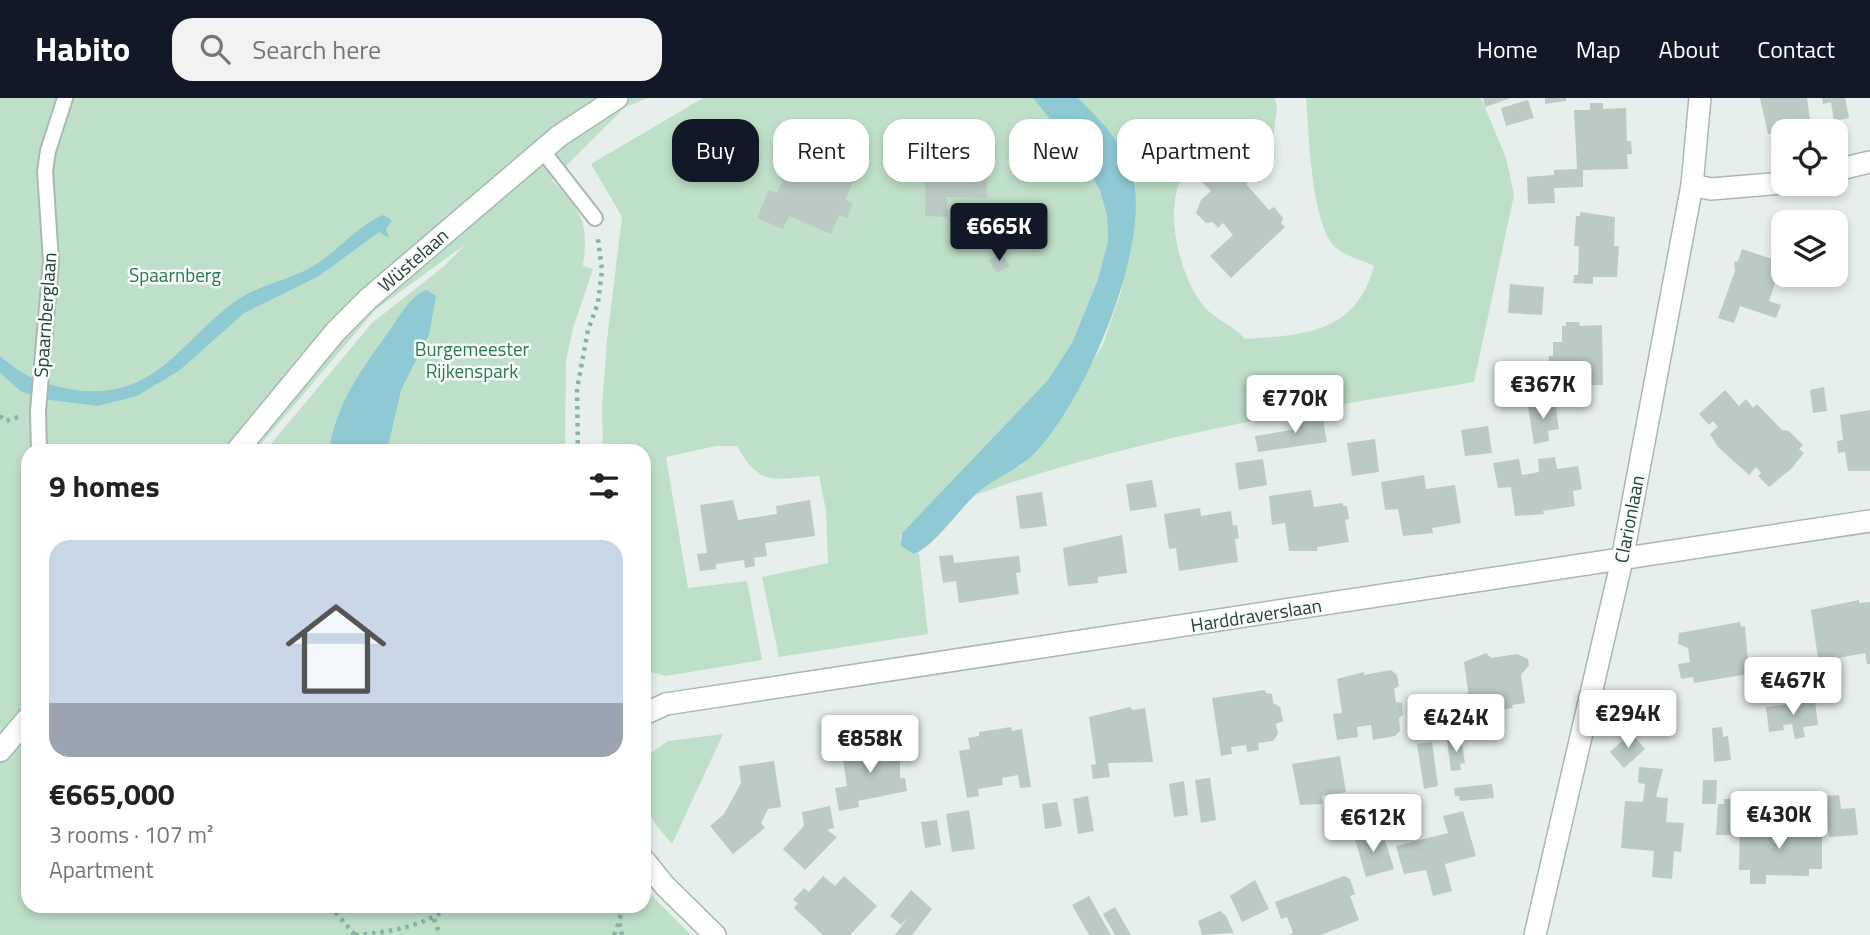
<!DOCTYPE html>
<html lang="en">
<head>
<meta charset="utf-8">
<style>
	:root { --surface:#fff; --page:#f2f2f2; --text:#222; --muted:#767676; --accent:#111827 }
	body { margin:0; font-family:"Titillium Web",sans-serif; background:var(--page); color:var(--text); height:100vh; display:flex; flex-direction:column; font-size:26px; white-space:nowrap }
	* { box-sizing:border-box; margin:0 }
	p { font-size:23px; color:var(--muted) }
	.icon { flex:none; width:38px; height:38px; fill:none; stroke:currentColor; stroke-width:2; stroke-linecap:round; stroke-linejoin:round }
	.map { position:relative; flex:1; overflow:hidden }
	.side { position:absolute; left:21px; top:346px; width:630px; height:469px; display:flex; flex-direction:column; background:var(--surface); border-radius:21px; box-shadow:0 4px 10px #0003 }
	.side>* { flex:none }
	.hud { position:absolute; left:672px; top:21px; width:665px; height:63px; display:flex; gap:14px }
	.tools { position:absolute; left:1771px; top:21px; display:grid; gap:14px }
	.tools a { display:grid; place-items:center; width:77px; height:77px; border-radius:14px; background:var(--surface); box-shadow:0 4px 10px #0003; font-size:35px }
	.price { position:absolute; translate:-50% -60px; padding:0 16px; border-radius:7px; background:#fff; color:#222; font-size:23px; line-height:46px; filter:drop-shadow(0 2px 4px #0008) }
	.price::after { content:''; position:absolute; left:50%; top:42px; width:21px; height:16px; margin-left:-10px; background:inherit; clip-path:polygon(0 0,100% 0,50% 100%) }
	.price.current { background:var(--accent); color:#fff }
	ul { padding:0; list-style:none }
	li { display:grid; align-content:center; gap:14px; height:371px; padding:0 28px }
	li span { display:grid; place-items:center; height:217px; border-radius:21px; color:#555 }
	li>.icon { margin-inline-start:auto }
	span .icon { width:126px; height:126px; fill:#fffc; stroke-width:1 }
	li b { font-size:30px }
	h2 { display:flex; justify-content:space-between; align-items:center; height:84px; padding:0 28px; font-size:30px }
	.chip { padding:0 24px; border-radius:21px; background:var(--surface); box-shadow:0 4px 10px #0003; font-size:24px; line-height:63px }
	.chip.current { background:var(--accent); color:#fff }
	header { display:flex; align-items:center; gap:42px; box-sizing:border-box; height:98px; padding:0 35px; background:var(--accent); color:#fff }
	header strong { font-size:33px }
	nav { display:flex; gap:38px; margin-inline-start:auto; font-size:24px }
	.search { width:490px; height:63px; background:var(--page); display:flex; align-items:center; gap:18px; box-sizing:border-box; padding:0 24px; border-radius:21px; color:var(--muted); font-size:26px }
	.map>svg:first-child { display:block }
	.green { fill:#bfe0c8 }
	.water { fill:#8ec9d4 }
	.building { fill:#bbcac4 }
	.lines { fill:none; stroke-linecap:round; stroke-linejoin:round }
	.lane-casing { stroke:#a8b8b2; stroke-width:18 }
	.street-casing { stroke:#a8b8b2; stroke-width:24 }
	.secondary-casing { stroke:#a4bbb3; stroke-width:24 }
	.path { stroke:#86b3a5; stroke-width:4.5; stroke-dasharray:3.5 5; stroke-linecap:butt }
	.lane { stroke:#fff; stroke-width:14 }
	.street { stroke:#fff; stroke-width:21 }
	.secondary { stroke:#fff; stroke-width:21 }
	.labels { text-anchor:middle; stroke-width:5; stroke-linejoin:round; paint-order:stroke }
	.street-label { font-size:19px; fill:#24423a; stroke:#f7fbf9 }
	.park-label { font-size:19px; fill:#2d7a4b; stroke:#f7fbf9 }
</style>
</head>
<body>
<header>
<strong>Habito</strong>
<div class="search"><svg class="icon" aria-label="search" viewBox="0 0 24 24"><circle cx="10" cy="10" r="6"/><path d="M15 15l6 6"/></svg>Search here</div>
<nav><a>Home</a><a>Map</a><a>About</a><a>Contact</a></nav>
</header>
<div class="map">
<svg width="1870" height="837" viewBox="0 0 1870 837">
	<rect width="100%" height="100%" fill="#e6efeb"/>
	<!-- green -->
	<g class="green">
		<path d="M 0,0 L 648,0 L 625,9 L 552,82 C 582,115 589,123 583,168 L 593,171 L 573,230 L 566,263 L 565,353 L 265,353 L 372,225 L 443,169 L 466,146 L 375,212 L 255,353 L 28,354 L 28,808 L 644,808 L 644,790 L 691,837 L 0,837 Z"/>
		<path d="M 703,0 L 1033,0 L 1086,67 L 1100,93 L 1107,117 L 1108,143 L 1098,181 L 1072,245 L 1047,283 L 902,435 L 900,439 L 914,456 L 919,455 L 928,536 L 779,559 L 762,479 L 828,465 L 826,412 L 819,378 C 777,380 760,391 737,348 L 716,348 L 666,359 L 688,490 L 747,483 L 762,562 L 666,578 L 644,572 L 644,354 L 603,353 L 602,310 L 607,242 L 622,119 L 591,66 Z"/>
		<path d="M 1078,0 L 1275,0 L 1277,9 L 1272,49 C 1246,56 1218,52 1194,67 C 1155,92 1180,191 1211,215 C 1223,225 1232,227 1245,241 C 1303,237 1356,236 1374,168 C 1363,162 1344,158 1335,149 C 1311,125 1309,34 1306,0 L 1481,0 L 1506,60 L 1514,97 L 1474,284 C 1302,313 1140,338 975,397 L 997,378 L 1020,368 L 1036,354 L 1057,326 L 1103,246 L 1121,194 L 1136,104 L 1122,48 Z"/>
		<path d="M 723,636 L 672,746 C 642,712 642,706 644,660 L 668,643 Z"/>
	</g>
	<!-- water -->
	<g class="water">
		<path d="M 1033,0 L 1078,0 C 1100,22 1121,42 1131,72 C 1155,142 1085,304 1035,355 C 1017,373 993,380 975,397 C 959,412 933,449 914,456 L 901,448 L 902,435 L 1047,283 L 1072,245 L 1098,181 L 1108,143 L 1107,117 L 1100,93 L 1086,67 Z"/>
		<path d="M 383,117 L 392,122 L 386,131 L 389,140 L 379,134 L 319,178 L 244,215 L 180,272 L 137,298 L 98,308 L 50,302 L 22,294 L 0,275 L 0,258 C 24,279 44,287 76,292 C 155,302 178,246 233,205 C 257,187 284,184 310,170 C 337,155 355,129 383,117 Z"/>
		<path d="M 426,192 L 436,198 L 429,237 L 401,292 L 387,353 L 329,353 C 336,306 362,270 390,232 C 399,219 410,198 426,192 Z"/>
	</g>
	<!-- building -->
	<g class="building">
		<path d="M 1483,0 L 1511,0 L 1485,9 Z"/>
		<path d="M 1545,0 L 1566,0 L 1566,3 L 1545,6 Z"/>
		<path d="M 1760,0 L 1807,0 L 1811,29 L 1768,36 Z"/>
		<path d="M 1822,0 L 1845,0 L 1849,20 L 1834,23 L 1831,4 L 1823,6 Z"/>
		<path d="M 1528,2 L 1534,20 L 1506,28 L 1501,10 Z"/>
		<path d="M 1590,5 L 1603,5 L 1603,11 L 1626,10 L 1627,43 L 1631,43 L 1632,56 L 1627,56 L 1628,71 L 1583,72 L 1583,89 L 1554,90 L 1555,105 L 1528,106 L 1527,79 L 1554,77 L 1554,72 L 1577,71 L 1574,12 L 1590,12 Z"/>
		<path d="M 959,38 L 988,39 L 987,100 L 947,99 L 947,119 L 925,118 L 926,49 L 959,53 Z"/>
		<path d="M 798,45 L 859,70 L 845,102 L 853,105 L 847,120 L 839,117 L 831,136 L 789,118 L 783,131 L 757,120 L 769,92 L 777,95 Z"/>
		<path d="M 1221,66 L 1230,76 L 1233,73 L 1238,78 L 1243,77 L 1249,83 L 1246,86 L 1269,112 L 1274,109 L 1283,120 L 1281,125 L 1285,129 L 1231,180 L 1210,158 L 1233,137 L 1223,125 L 1218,130 L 1213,124 L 1206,125 L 1196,115 L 1201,102 L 1211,93 L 1202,84 Z"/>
		<path d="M 1580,114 L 1615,119 L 1614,148 L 1619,148 L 1617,179 L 1593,179 L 1593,186 L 1573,185 L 1574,177 L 1578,177 L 1579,148 L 1574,148 L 1576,118 L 1580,118 Z"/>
		<path d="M 1742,151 L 1772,161 L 1775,157 L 1783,156 L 1783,176 L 1779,187 L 1775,185 L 1769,203 L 1781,207 L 1776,220 L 1740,208 L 1734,225 L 1718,220 L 1735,173 L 1734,164 L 1738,163 Z"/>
		<path d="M 1001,155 L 1010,168 L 997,175 L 989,162 Z"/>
		<path d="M 1510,186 L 1544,189 L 1542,217 L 1508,215 Z"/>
		<path d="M 1566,224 L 1579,224 L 1580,228 L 1602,227 L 1603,287 L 1590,287 L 1590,297 L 1550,298 L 1552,266 L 1549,266 L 1549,258 L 1553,258 L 1553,244 L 1562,244 L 1562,228 L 1566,228 Z"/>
		<path d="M 1824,289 L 1827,313 L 1813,315 L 1810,292 Z"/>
		<path d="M 1725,292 L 1739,308 L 1746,301 L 1753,310 L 1757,306 L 1782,332 L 1789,333 L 1803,347 L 1799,351 L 1804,355 L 1792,370 L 1769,389 L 1758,378 L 1761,375 L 1756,369 L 1749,377 L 1718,349 L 1710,336 L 1718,329 L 1713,323 L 1709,327 L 1699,316 Z"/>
		<path d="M 1555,304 L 1559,331 L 1548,333 L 1549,343 L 1534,346 L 1528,308 Z"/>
		<path d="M 1870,312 L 1870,373 L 1848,373 L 1845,354 L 1838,355 L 1837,343 L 1843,342 L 1840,317 Z"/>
		<path d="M 1322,316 L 1327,344 L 1258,354 L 1255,338 L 1297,331 L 1295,320 Z"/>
		<path d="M 1488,328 L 1492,355 L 1465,358 L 1461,332 Z"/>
		<path d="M 1375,341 L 1379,374 L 1352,378 L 1347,345 Z"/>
		<path d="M 1555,359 L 1557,371 L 1578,368 L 1582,391 L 1573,393 L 1575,408 L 1543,413 L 1544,416 L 1515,418 L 1511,389 L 1498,390 L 1493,365 L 1519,361 L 1522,377 L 1539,374 L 1538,361 Z"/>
		<path d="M 1263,361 L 1267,387 L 1239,392 L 1235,365 Z"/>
		<path d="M 1424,377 L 1426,391 L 1455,387 L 1461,425 L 1432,430 L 1433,435 L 1403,438 L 1398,411 L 1385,412 L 1381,384 Z"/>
		<path d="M 1152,382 L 1157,409 L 1130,413 L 1126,386 Z"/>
		<path d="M 1311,392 L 1314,409 L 1343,405 L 1343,408 L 1347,408 L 1349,421 L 1345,422 L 1349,444 L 1317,449 L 1317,453 L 1289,453 L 1285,425 L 1272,427 L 1269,398 Z"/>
		<path d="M 1042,394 L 1047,428 L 1020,431 L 1016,398 Z"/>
		<path d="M 733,402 L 738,422 L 777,416 L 776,408 L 810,402 L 815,438 L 765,445 L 767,458 L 754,460 L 755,468 L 745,470 L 744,462 L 716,466 L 716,471 L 700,473 L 697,456 L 707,455 L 700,407 Z"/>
		<path d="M 1200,410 L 1201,418 L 1231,413 L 1233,428 L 1237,427 L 1239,440 L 1235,441 L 1238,464 L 1179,473 L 1176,450 L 1169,451 L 1164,416 Z"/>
		<path d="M 1122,437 L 1127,475 L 1098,479 L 1098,485 L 1068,488 L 1063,450 Z"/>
		<path d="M 953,457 L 954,465 L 1019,458 L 1021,474 L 1016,475 L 1019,496 L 959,505 L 956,483 L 943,485 L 939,458 Z"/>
		<path d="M 1859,502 L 1859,505 L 1870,504 L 1870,566 L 1867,566 L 1865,555 L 1832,561 L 1831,573 L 1820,574 L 1811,512 Z"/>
		<path d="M 1740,524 L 1741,529 L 1745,528 L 1749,576 L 1694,585 L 1693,579 L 1681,581 L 1678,566 L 1690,564 L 1688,550 L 1678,546 L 1679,535 Z"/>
		<path d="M 1486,555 L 1491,560 L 1517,556 L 1528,561 L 1529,567 L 1521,577 L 1525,605 L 1512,607 L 1513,610 L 1499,612 L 1498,608 L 1472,613 L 1474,621 L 1461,623 L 1457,602 L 1469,600 L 1464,564 Z"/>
		<path d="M 1391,572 L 1397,577 L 1399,588 L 1394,591 L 1396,604 L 1402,605 L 1403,617 L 1399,620 L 1400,633 L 1395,638 L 1373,642 L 1371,627 L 1357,629 L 1358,639 L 1337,642 L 1333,616 L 1342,615 L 1337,581 L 1364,574 L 1364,577 Z"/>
		<path d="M 1265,592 L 1266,595 L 1272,596 L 1273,605 L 1280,609 L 1283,623 L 1276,626 L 1278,636 L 1273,643 L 1258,645 L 1259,652 L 1247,654 L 1246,647 L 1231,649 L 1232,656 L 1221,658 L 1212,600 Z"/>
		<path d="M 1815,603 L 1818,627 L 1803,629 L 1805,639 L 1795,641 L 1792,626 L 1783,627 L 1784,632 L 1769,634 L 1766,609 Z"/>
		<path d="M 1130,609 L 1133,612 L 1145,610 L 1153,664 L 1108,665 L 1110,679 L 1093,681 L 1091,667 L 1096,666 L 1089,619 Z"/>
		<path d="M 1011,629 L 1012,633 L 1022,631 L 1031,689 L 1020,690 L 1018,677 L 1002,680 L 1003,687 L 978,691 L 979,698 L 967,700 L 959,653 L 970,651 L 968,640 L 979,638 L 979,634 Z"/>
		<path d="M 1722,629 L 1723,639 L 1728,638 L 1731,662 L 1714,664 L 1712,630 Z"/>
		<path d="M 1631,635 L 1645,651 L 1624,670 L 1610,654 Z"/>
		<path d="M 1461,640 L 1465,665 L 1460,666 L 1461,672 L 1451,673 L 1447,642 Z"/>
		<path d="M 1432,644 L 1438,688 L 1424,691 L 1417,646 Z"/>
		<path d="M 895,646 L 900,647 L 900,680 L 905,680 L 907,693 L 858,703 L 859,709 L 839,713 L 835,690 L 847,688 L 842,654 Z"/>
		<path d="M 1340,658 L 1346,694 L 1322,698 L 1323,706 L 1300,707 L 1292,666 Z"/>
		<path d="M 774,663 L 781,709 L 768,711 L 761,725 L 765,730 L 733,756 L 710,728 L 724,716 L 741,685 L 739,668 Z"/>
		<path d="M 1639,669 L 1663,671 L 1656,699 L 1668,700 L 1666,724 L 1684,725 L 1681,754 L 1674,753 L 1672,781 L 1652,779 L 1654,753 L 1621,750 L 1625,703 L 1643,704 L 1645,686 L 1638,685 Z"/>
		<path d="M 1210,680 L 1216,722 L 1201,725 L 1195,682 Z"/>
		<path d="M 1703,682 L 1717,682 L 1716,706 L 1702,706 Z"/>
		<path d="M 1184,683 L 1188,717 L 1174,719 L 1169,686 Z"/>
		<path d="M 1492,686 L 1494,700 L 1460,703 L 1459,698 L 1455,698 L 1454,690 Z"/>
		<path d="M 1839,697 L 1841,711 L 1855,710 L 1858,737 L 1829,739 L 1825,698 Z"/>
		<path d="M 1088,698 L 1094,733 L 1078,736 L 1073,701 Z"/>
		<path d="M 1724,701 L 1732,701 L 1731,737 L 1716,737 L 1718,706 L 1724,706 Z"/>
		<path d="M 1057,704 L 1062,728 L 1045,731 L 1042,706 Z"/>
		<path d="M 830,708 L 834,730 L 827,732 L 837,739 L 805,772 L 783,751 L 804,728 L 802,714 Z"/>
		<path d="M 969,712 L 975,751 L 952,754 L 946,716 Z"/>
		<path d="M 1463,713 L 1476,758 L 1445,766 L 1452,793 L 1433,798 L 1426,772 L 1404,776 L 1396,748 L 1448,735 L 1443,718 Z"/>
		<path d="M 1760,720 L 1765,724 L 1765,738 L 1802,739 L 1803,725 L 1822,725 L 1822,771 L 1809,771 L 1809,778 L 1766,777 L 1766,786 L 1750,786 L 1750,772 L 1739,772 L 1740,721 Z"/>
		<path d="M 937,722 L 941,747 L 925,750 L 921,724 Z"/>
		<path d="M 1366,724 L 1372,745 L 1385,742 L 1394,771 L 1366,779 L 1355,741 L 1363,738 L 1359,726 Z"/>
		<path d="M 823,778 L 835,788 L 844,778 L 877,808 L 850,837 L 823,837 L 794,810 L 798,805 L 793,802 L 804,790 L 809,794 Z"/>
		<path d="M 1344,778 L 1350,781 L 1355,796 L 1350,798 L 1359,822 L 1321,837 L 1288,837 L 1293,835 L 1287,819 L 1281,821 L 1275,804 Z"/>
		<path d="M 1255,782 L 1269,811 L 1242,824 L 1230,798 Z"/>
		<path d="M 911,792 L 932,811 L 912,837 L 895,837 L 909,818 L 901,827 L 890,818 Z"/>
		<path d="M 1089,798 L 1111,837 L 1089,837 L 1072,807 Z"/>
		<path d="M 1115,809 L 1131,837 L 1115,837 L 1103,816 Z"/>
		<path d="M 1220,813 L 1226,818 L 1234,835 L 1202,837 L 1198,823 Z"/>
	</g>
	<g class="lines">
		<defs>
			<g id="lane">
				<path d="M 542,52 L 595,120"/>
				<path d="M 39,354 L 38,313 L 51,163 L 45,73 L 48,53 L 65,0"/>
			</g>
			<g id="street">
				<path d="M 1836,72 L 1870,64"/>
				<path d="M 1692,87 L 1711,91 L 1783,85"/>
				<path d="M 644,616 L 666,606 L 1870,423"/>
				<path d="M 644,762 L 665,788 L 715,837"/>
				<path d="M 1535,837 L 1622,462 L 1692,87 L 1700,0"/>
			</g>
			<g id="secondary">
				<path d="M 236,354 L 336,233 L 368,201 L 559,38 L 617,0"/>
				<path d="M 0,653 L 28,620"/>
			</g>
		</defs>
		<!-- lane casing -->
		<use href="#lane" class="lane-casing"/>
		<!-- street casing -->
		<use href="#street" class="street-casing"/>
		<!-- secondary casing -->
		<use href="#secondary" class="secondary-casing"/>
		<!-- path -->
		<g class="path">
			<path d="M 0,318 L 6,323 L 18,319"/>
			<path d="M 578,354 L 577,291 L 588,232 L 598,205 L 602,172 L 598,141"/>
			<path d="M 330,808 L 355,837"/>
			<path d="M 434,821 L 440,837"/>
			<path d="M 355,837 C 391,834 421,829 452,808"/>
			<path d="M 614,837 L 619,824"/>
			<path d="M 622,837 L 619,823 L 623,808"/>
		</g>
		<!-- lane -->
		<use href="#lane" class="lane"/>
		<!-- street -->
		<use href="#street" class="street"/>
		<!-- secondary -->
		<use href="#secondary" class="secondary"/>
	</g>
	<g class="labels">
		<!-- street labels -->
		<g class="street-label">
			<text transform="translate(413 162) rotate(-41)" y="7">Wüstelaan</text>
			<text transform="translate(45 217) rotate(-86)" y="7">Spaarnberglaan</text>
			<text transform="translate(1629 421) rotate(-79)" y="7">Clarionlaan</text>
			<text transform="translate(1256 517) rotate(-9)" y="7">Harddraverslaan</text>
		</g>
		<!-- park labels -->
		<g class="park-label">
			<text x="175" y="184">Spaarnberg</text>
			<text x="472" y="258">Burgemeester<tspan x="472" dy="22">Rijkenspark</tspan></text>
		</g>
	</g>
</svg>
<div class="tools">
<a><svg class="icon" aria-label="locate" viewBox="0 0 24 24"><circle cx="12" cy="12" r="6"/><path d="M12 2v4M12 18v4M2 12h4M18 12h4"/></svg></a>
<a><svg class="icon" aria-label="layers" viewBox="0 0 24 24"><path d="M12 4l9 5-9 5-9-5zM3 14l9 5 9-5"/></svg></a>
</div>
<b class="price current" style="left:999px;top:165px">€665K</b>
<b class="price" style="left:1543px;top:323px">€367K</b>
<b class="price" style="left:1295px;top:337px">€770K</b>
<b class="price" style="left:1793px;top:619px">€467K</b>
<b class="price" style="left:1628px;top:652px">€294K</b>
<b class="price" style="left:1456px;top:656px">€424K</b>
<b class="price" style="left:870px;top:677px">€858K</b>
<b class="price" style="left:1779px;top:753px">€430K</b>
<b class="price" style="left:1373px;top:756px">€612K</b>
<div class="hud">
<a class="chip current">Buy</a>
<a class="chip">Rent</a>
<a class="chip">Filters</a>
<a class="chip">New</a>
<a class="chip">Apartment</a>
</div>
<section class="side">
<h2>9 homes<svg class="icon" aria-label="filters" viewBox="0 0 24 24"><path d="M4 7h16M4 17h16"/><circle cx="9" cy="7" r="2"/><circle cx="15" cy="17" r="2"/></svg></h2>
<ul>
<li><span style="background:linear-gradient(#c9d6e8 75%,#9aa5b1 0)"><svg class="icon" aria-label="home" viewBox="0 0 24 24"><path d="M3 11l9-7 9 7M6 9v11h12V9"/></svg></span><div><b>€665,000</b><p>3 rooms · 107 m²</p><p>Apartment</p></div></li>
</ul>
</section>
</div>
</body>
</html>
